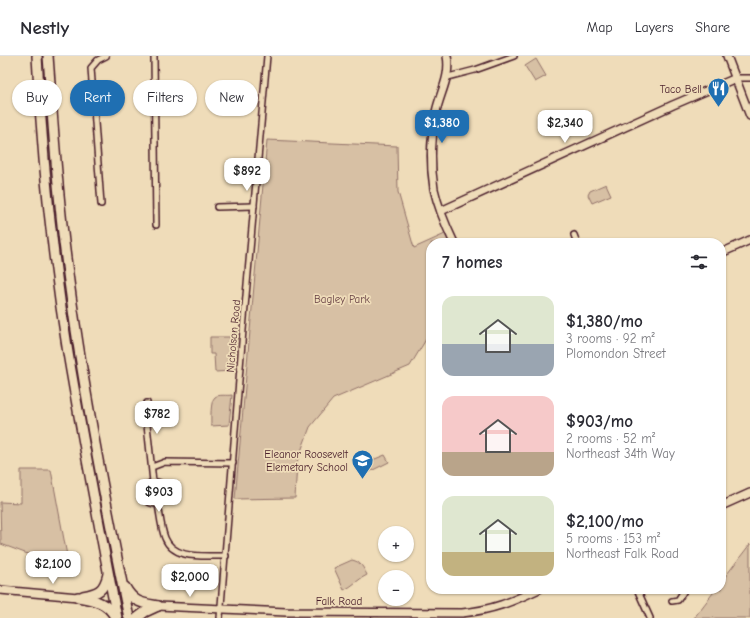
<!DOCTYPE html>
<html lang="en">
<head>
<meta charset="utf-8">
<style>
	:root { --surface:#fff; --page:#f2f2f3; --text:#2b2b33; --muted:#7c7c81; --line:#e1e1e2; --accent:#1f6fb2 }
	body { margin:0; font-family:"Comic Neue",sans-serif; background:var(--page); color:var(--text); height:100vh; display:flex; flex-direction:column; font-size:15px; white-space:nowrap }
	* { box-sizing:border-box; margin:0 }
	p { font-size:13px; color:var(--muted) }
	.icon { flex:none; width:22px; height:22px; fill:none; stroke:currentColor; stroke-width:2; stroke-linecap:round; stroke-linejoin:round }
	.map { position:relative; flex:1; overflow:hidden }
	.side { position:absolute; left:426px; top:182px; width:300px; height:356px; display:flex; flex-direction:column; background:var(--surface); border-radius:16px; box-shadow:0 1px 3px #0004 }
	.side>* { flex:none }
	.guide { position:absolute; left:12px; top:24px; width:354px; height:36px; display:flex; gap:8px }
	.buttons { position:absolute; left:378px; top:470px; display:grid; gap:8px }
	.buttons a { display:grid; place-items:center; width:36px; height:36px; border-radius:50%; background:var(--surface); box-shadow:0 1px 3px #0004; font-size:20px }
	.price { position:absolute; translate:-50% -34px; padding:0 9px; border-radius:8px; background:#fff; color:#222; font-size:13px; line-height:26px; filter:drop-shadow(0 1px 2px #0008) }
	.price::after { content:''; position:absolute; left:50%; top:24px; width:12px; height:9px; margin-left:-6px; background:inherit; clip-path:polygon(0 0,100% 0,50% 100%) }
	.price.selected { background:var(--accent); color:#fff }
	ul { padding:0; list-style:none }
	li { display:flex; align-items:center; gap:12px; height:100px; padding:0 16px }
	li span { display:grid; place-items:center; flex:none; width:112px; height:80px; border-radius:12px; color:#555 }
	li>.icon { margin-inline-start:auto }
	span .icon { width:48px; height:48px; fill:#fffc; stroke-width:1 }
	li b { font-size:17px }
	h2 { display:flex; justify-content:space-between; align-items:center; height:48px; padding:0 16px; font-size:17px }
	.chip { padding:0 14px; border-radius:18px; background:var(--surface); box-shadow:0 1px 3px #0004; font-size:14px; line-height:36px }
	.chip.selected { background:var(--accent); color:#fff }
	header { display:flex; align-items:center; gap:24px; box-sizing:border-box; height:56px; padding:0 20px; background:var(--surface); border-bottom:1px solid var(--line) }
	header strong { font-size:19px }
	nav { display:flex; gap:22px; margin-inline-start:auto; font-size:14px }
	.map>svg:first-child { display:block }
	.green { fill:#d7c0a4; stroke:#907068 }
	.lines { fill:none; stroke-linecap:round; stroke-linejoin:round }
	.street-casing { stroke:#4a1f2b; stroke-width:8 }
	.secondary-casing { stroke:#4a1f2b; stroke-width:10 }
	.highway-casing { stroke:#4a1f2b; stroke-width:12 }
	.street { stroke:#efdcb9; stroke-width:5 }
	.secondary { stroke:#efdcb9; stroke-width:7 }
	.highway { stroke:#efdcb9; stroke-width:9 }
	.labels { text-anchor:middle; stroke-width:3.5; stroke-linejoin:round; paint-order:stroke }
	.poi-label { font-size:11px; fill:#4a1f2b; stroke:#efdcb9; text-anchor:end }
	.park-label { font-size:11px; fill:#663f43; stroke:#efdcb9 }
	.street-label { font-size:11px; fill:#4a1f2b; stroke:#efdcb9 }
</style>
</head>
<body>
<header>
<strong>Nestly</strong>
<nav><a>Map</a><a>Layers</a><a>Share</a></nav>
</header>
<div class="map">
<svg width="750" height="562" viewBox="0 0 750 562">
	<rect width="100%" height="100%" fill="#efdcb9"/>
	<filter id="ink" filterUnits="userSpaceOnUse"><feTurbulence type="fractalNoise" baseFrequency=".025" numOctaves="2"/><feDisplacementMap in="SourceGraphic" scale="8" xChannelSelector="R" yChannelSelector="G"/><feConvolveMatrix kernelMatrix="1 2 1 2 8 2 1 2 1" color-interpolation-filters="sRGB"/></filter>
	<g filter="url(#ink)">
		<!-- green -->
		<g class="green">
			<path d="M 536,3 L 546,20 L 535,26 L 525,10 Z"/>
			<path d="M 267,84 L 397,90 L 398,136 L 414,192 L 445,178 L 450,187 L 431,187 L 431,275 L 410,310 L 333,343 L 310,371 L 297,406 L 295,442 L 235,443 Z"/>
			<path d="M 606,128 L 611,139 L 592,147 L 588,139 L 590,135 Z"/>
			<path d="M 210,281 L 237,281 L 234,315 L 215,316 L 214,298 L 210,298 Z"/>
			<path d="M 232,339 L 229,369 L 211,370 C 211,363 210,345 215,341 C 219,338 227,340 232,339 Z"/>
			<path d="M 385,399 L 389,406 L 367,417 L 364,410 L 365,407 Z"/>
			<path d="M 21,414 L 51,414 L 68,505 L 59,516 L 33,516 L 33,500 L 1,488 L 0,446 L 21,447 Z"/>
			<path d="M 750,488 L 750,562 L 694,562 L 716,533 L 721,533 L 721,526 Z"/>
			<path d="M 352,504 C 361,506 363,511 367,519 C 358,523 353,530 344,534 L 334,512 Z"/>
		</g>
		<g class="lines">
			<defs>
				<g id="street">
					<path d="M 154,0 L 156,169"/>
					<path d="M 448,21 L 475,14 L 514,0"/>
					<path d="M 736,22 L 750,22"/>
					<path d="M 101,148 L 91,12 L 98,4 L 106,0"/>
					<path d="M 217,151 L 254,150"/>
					<path d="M 574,179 L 577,187"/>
					<path d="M 147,347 L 146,359 L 153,426"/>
					<path d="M 152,411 L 165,406 L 233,407"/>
					<circle cx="155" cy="437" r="11"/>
					<path d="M 158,448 C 160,459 161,472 165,482 C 174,505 206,499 226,500"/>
					<path d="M 637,533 L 650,562"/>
					<path d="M 672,545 L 678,544 L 685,533"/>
					<path d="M 220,562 L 243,274 L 267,0"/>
				</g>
				<g id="secondary">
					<path d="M 447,0 C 451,20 440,37 436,56 C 431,80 430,108 434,133 C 438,151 446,170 454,187"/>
					<path d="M 727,0 L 750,60"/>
					<path d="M 441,155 L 673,49 L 736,22"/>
					<path d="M 721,197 L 750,184"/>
					<path d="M 721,450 L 750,437"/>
					<path d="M 0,534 L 78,541"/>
					<path d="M 158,550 L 286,556 L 462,557 C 493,554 511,546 539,533"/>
				</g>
				<g id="highway">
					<path d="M 37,0 C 42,100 52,199 68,297 C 83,386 100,474 117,562"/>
					<path d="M 48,0 C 53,67 57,135 66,202 C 81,323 105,443 129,562"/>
					<path d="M 125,531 C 134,547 142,547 158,550"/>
					<path d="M 83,540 C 98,537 104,535 108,518"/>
					<path d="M 78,541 C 94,544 107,546 115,561"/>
					<path d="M 137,562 L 145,556 L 158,550"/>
				</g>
			</defs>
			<!-- street casing -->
			<use href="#street" class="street-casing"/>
			<!-- secondary casing -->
			<use href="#secondary" class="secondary-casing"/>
			<!-- highway casing -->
			<use href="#highway" class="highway-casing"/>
			<!-- street -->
			<use href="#street" class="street"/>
			<!-- secondary -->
			<use href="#secondary" class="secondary"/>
			<!-- highway -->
			<use href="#highway" class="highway"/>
		</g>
	</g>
	<!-- icons -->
	<defs>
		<symbol id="restaurant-pin" viewBox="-11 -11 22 30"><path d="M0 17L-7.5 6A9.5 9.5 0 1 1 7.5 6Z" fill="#1f6fb2" stroke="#efdcb9"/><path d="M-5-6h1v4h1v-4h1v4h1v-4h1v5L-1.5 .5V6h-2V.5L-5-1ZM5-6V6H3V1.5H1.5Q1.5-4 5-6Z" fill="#fff"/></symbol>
		<symbol id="school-pin" viewBox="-11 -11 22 30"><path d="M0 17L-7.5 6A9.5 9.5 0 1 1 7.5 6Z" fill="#1f6fb2" stroke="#efdcb9"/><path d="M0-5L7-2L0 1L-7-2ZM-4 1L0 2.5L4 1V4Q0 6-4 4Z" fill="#fff"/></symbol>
	</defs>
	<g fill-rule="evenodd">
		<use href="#restaurant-pin" x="706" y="20" width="25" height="34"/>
		<use href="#school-pin" x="350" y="392" width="25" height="34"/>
	</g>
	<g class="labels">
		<!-- poi labels -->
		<g class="poi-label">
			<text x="702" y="37">Taco Bell</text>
			<text x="348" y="402">Eleanor Roosevelt<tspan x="348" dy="13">Elemetary School</tspan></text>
		</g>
		<!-- park labels -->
		<g class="park-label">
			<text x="342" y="247">Bagley Park</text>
		</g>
		<!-- street labels -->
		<g class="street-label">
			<text transform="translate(233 280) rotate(-85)" y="4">Nicholson Road</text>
			<text x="339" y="549">Falk Road</text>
		</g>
	</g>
</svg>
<div class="buttons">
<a>+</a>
<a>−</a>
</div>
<b class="price selected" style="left:442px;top:88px">$1,380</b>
<b class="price" style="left:565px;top:88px">$2,340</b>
<b class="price" style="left:247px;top:136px">$892</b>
<b class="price" style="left:157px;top:379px">$782</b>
<b class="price" style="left:159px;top:457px">$903</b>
<b class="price" style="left:53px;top:529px">$2,100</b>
<b class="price" style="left:190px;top:542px">$2,000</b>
<div class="guide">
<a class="chip">Buy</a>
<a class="chip selected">Rent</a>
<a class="chip">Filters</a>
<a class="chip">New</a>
</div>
<section class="side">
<h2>7 homes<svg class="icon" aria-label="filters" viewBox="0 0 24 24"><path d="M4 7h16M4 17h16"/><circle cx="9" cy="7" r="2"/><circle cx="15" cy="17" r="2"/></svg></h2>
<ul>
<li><span style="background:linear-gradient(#dfe7d0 60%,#9aa5b1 0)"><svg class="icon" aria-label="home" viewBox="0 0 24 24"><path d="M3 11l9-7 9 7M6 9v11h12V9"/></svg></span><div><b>$1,380/mo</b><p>3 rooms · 92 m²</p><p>Plomondon Street</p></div></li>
<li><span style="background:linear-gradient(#f6c9c9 70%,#b9a48a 0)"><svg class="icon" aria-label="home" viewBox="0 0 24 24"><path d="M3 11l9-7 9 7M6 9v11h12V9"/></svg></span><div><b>$903/mo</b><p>2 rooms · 52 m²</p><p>Northeast 34th Way</p></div></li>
<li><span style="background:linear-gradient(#dfe7d0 70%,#c2b280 0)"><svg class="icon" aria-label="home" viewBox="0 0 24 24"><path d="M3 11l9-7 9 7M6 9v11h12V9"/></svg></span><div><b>$2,100/mo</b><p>5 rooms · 153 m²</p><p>Northeast Falk Road</p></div></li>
</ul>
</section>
</div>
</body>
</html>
